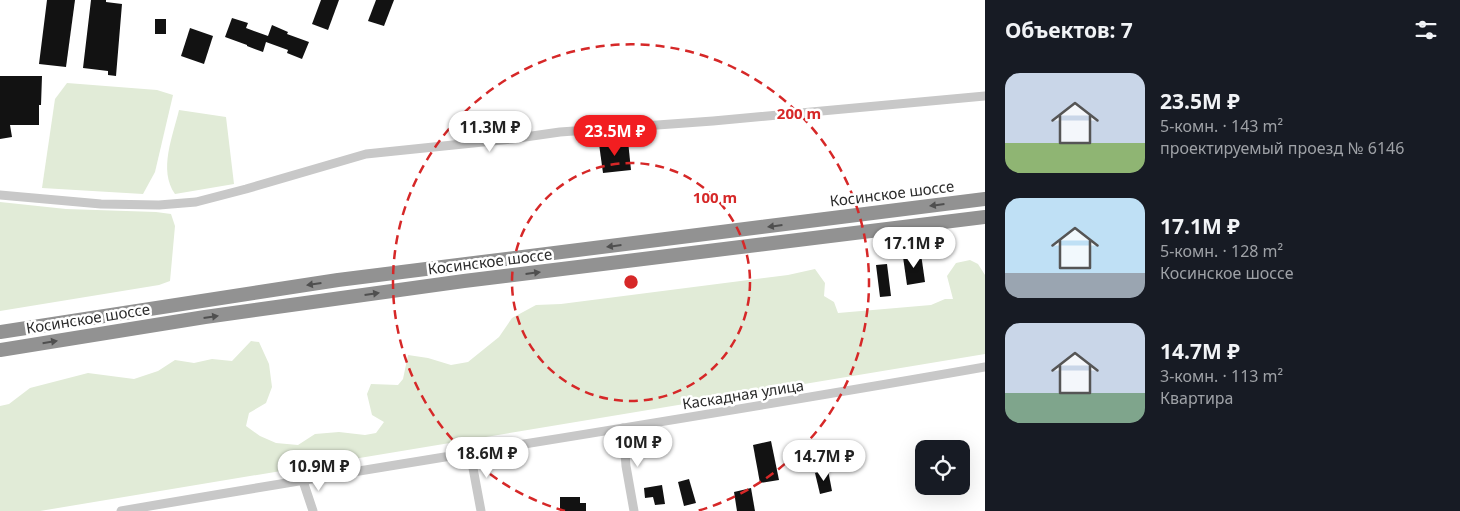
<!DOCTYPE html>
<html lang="ru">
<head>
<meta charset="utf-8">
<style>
	:root { --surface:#171b24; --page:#242831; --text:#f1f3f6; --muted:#9ea1a6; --accent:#f21e21 }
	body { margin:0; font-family:"Noto Sans",sans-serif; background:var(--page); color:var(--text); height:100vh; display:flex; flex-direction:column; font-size:19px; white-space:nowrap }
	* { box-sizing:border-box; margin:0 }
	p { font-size:16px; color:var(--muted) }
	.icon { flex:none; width:28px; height:28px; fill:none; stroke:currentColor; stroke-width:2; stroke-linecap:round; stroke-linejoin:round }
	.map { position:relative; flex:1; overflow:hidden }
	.side { display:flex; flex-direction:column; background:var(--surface); width:475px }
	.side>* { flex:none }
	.buttons { position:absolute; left:915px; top:440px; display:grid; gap:10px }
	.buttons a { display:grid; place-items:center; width:55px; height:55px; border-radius:10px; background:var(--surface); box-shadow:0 5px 20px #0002; font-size:25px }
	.price { position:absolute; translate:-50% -42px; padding:0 11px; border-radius:18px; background:#fff; color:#222; font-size:16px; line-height:32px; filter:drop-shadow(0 1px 2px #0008) }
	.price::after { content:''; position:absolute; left:50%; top:30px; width:15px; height:11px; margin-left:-8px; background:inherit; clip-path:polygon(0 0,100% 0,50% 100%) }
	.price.current { background:var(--accent); color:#fff }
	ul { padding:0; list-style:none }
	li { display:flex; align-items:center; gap:15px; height:125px; padding:0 20px }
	li span { display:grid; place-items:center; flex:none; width:140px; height:100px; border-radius:15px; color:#555 }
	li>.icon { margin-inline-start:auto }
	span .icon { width:60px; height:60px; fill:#fffc; stroke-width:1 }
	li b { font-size:21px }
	h2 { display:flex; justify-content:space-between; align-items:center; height:60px; padding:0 20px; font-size:21px }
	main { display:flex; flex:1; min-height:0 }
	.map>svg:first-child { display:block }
	.green { fill:#e1ebd7 }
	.building { fill:#121212 }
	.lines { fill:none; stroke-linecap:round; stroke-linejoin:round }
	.minor { stroke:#c8c8c8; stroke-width:9 }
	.highway { stroke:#929292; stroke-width:14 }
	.oneway { fill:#4f4f4f }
	.ring { fill:none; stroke:#d62828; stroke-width:2.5; stroke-dasharray:9 6 }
	.labels { text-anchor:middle; stroke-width:5; stroke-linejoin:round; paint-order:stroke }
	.street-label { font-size:15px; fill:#2b2b2b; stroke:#fff }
	.centre { fill:#d62828; stroke:#fff; stroke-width:2.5 }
	.ring-label { font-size:15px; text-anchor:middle; font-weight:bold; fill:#d62828; stroke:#fff; stroke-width:5; stroke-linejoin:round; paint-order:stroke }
</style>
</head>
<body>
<main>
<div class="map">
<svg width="985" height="511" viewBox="0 0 985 511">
	<rect width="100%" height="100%" fill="#fff"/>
	<!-- green -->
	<g class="green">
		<path d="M 67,83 L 157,90 L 173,95 L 155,172 L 143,194 L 42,188 L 55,99 Z"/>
		<path d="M 179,110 L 226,117 L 234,184 L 175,194 C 158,170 173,136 179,110 Z"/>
		<path d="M 0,202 L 66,209 L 156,212 L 171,214 L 175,226 L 170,281 L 159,285 L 0,311 Z"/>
		<path d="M 970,260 L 978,264 L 985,275 L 985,354 L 40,511 L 0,511 L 0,406 L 9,404 L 30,388 L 88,373 L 134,379 L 158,371 L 175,360 L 194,363 L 212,359 L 232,361 L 251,341 L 259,342 L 269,364 L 272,387 L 266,403 L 249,413 L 246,426 L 260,436 L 276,443 L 298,445 L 315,434 L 339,432 L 365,435 L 376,433 L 384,422 L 372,415 L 367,394 L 371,384 L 398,385 L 403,379 L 408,355 L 428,358 L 451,365 L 468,362 L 499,337 L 512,318 L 536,305 L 561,304 L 788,275 L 815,269 L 825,283 L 824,296 L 834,302 L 838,313 L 931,305 L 945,299 L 953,299 L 947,276 L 956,263 Z"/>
	</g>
	<!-- building -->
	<g class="building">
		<path d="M 47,0 L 75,0 L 66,67 L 39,64 Z"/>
		<path d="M 91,0 L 106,0 L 106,2 L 122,4 L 116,76 L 108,75 L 108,71 L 83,68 Z"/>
		<path d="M 321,0 L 339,0 L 328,30 L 312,24 Z"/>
		<path d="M 376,0 L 394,0 L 384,26 L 368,21 Z"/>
		<path d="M 232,18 L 248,23 L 246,28 L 268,36 L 272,25 L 288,32 L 287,34 L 309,42 L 302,59 L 287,53 L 288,50 L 266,42 L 263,52 L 247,46 L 247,45 L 225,37 Z"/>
		<rect x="155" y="19" width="11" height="15"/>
		<path d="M 190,28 L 213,36 L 204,64 L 181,56 Z"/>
		<path d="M 0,76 L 42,76 L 41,105 L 39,105 L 39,125 L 10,125 L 12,137 L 0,139 Z"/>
		<path d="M 628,141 L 631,170 L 603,173 L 599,144 Z"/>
		<path d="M 921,254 L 925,282 L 907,285 L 903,257 Z"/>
		<path d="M 887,264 L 891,296 L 880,297 L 876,265 Z"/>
		<path d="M 771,441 L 779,480 L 760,483 L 753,445 Z"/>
		<path d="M 828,470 L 832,491 L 820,494 L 815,473 Z"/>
		<path d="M 689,479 L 696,503 L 684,506 L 678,482 Z"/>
		<path d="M 662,485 L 665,504 L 655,505 L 653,497 L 645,498 L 644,488 Z"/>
		<path d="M 751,488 L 755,511 L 737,511 L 734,492 Z"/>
		<path d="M 560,497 L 580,497 L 580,503 L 586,503 L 586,511 L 560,511 Z"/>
	</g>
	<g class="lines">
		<!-- minor -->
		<g class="minor">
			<path d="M 0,195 L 101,204 L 159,205 L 196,202 L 246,189 L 366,154 L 511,139 L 560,132 L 713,121 L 985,96"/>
			<path d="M 623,428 L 626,466 L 634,511"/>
			<path d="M 470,452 L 481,511"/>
			<path d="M 303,481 L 313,511"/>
			<path d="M 121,511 C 409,461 697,418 985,367"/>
		</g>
		<!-- highway -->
		<g class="highway">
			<path d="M 0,332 L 338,280 L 985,199"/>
			<path d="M 0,350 L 205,317 L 464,281 L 985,217"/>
		</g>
	</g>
	<!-- one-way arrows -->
	<defs><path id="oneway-solid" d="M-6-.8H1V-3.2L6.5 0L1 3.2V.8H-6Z" transform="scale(1.25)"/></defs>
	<g class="oneway">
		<use href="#oneway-solid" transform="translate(937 205) rotate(173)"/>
		<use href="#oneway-solid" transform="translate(775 226) rotate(173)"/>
		<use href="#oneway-solid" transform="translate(614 246) rotate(173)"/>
		<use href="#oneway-solid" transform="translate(533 273) rotate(-7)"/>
		<use href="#oneway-solid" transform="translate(314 284) rotate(172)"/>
		<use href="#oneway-solid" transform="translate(372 294) rotate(-8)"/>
		<use href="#oneway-solid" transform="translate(211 317) rotate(-8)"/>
		<use href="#oneway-solid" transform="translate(50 342) rotate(-9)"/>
	</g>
	<!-- distance rings -->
	<g class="ring">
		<circle cx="631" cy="282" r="119"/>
		<path d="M565 511A238 238 0 1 1 697 511"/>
	</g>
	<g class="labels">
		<!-- street labels -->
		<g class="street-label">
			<text transform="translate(892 194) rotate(-7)" y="5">Косинское шоссе</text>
			<text transform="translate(490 262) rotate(-7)" y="5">Косинское шоссе</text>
			<text transform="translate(88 319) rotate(-9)" y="5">Косинское шоссе</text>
			<text transform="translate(743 395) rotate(-9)" y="5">Каскадная улица</text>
		</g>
	</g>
	<circle cx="631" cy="282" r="8" class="centre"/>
	<g class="ring-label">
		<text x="799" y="119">200 m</text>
		<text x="715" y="203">100 m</text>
	</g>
</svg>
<div class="buttons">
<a><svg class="icon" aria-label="locate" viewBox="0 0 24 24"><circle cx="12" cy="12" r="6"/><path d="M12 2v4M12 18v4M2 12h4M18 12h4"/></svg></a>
</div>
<b class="price" style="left:490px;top:153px">11.3M ₽</b>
<b class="price current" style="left:615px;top:157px">23.5M ₽</b>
<b class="price" style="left:914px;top:269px">17.1M ₽</b>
<b class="price" style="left:638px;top:468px">10M ₽</b>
<b class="price" style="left:487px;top:479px">18.6M ₽</b>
<b class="price" style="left:824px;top:482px">14.7M ₽</b>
<b class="price" style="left:319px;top:492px">10.9M ₽</b>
</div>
<section class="side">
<h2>Объектов: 7<svg class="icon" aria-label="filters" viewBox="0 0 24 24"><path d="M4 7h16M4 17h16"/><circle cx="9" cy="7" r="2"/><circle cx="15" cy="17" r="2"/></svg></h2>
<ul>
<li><span style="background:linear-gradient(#c9d6e8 70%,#8fb573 0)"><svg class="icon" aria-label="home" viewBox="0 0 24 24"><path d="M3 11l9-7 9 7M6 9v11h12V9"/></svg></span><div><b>23.5M ₽</b><p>5-комн. · 143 m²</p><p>проектируемый проезд № 6146</p></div></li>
<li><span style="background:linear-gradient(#bfe0f5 75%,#9aa5b1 0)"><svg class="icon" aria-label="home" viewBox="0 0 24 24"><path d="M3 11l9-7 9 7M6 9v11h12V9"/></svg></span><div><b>17.1M ₽</b><p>5-комн. · 128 m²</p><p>Косинское шоссе</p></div></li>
<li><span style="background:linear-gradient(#c9d6e8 70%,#7fa58c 0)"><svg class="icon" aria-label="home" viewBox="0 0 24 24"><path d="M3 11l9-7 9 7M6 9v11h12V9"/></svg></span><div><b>14.7M ₽</b><p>3-комн. · 113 m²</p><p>Квартира</p></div></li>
</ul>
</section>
</main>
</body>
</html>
